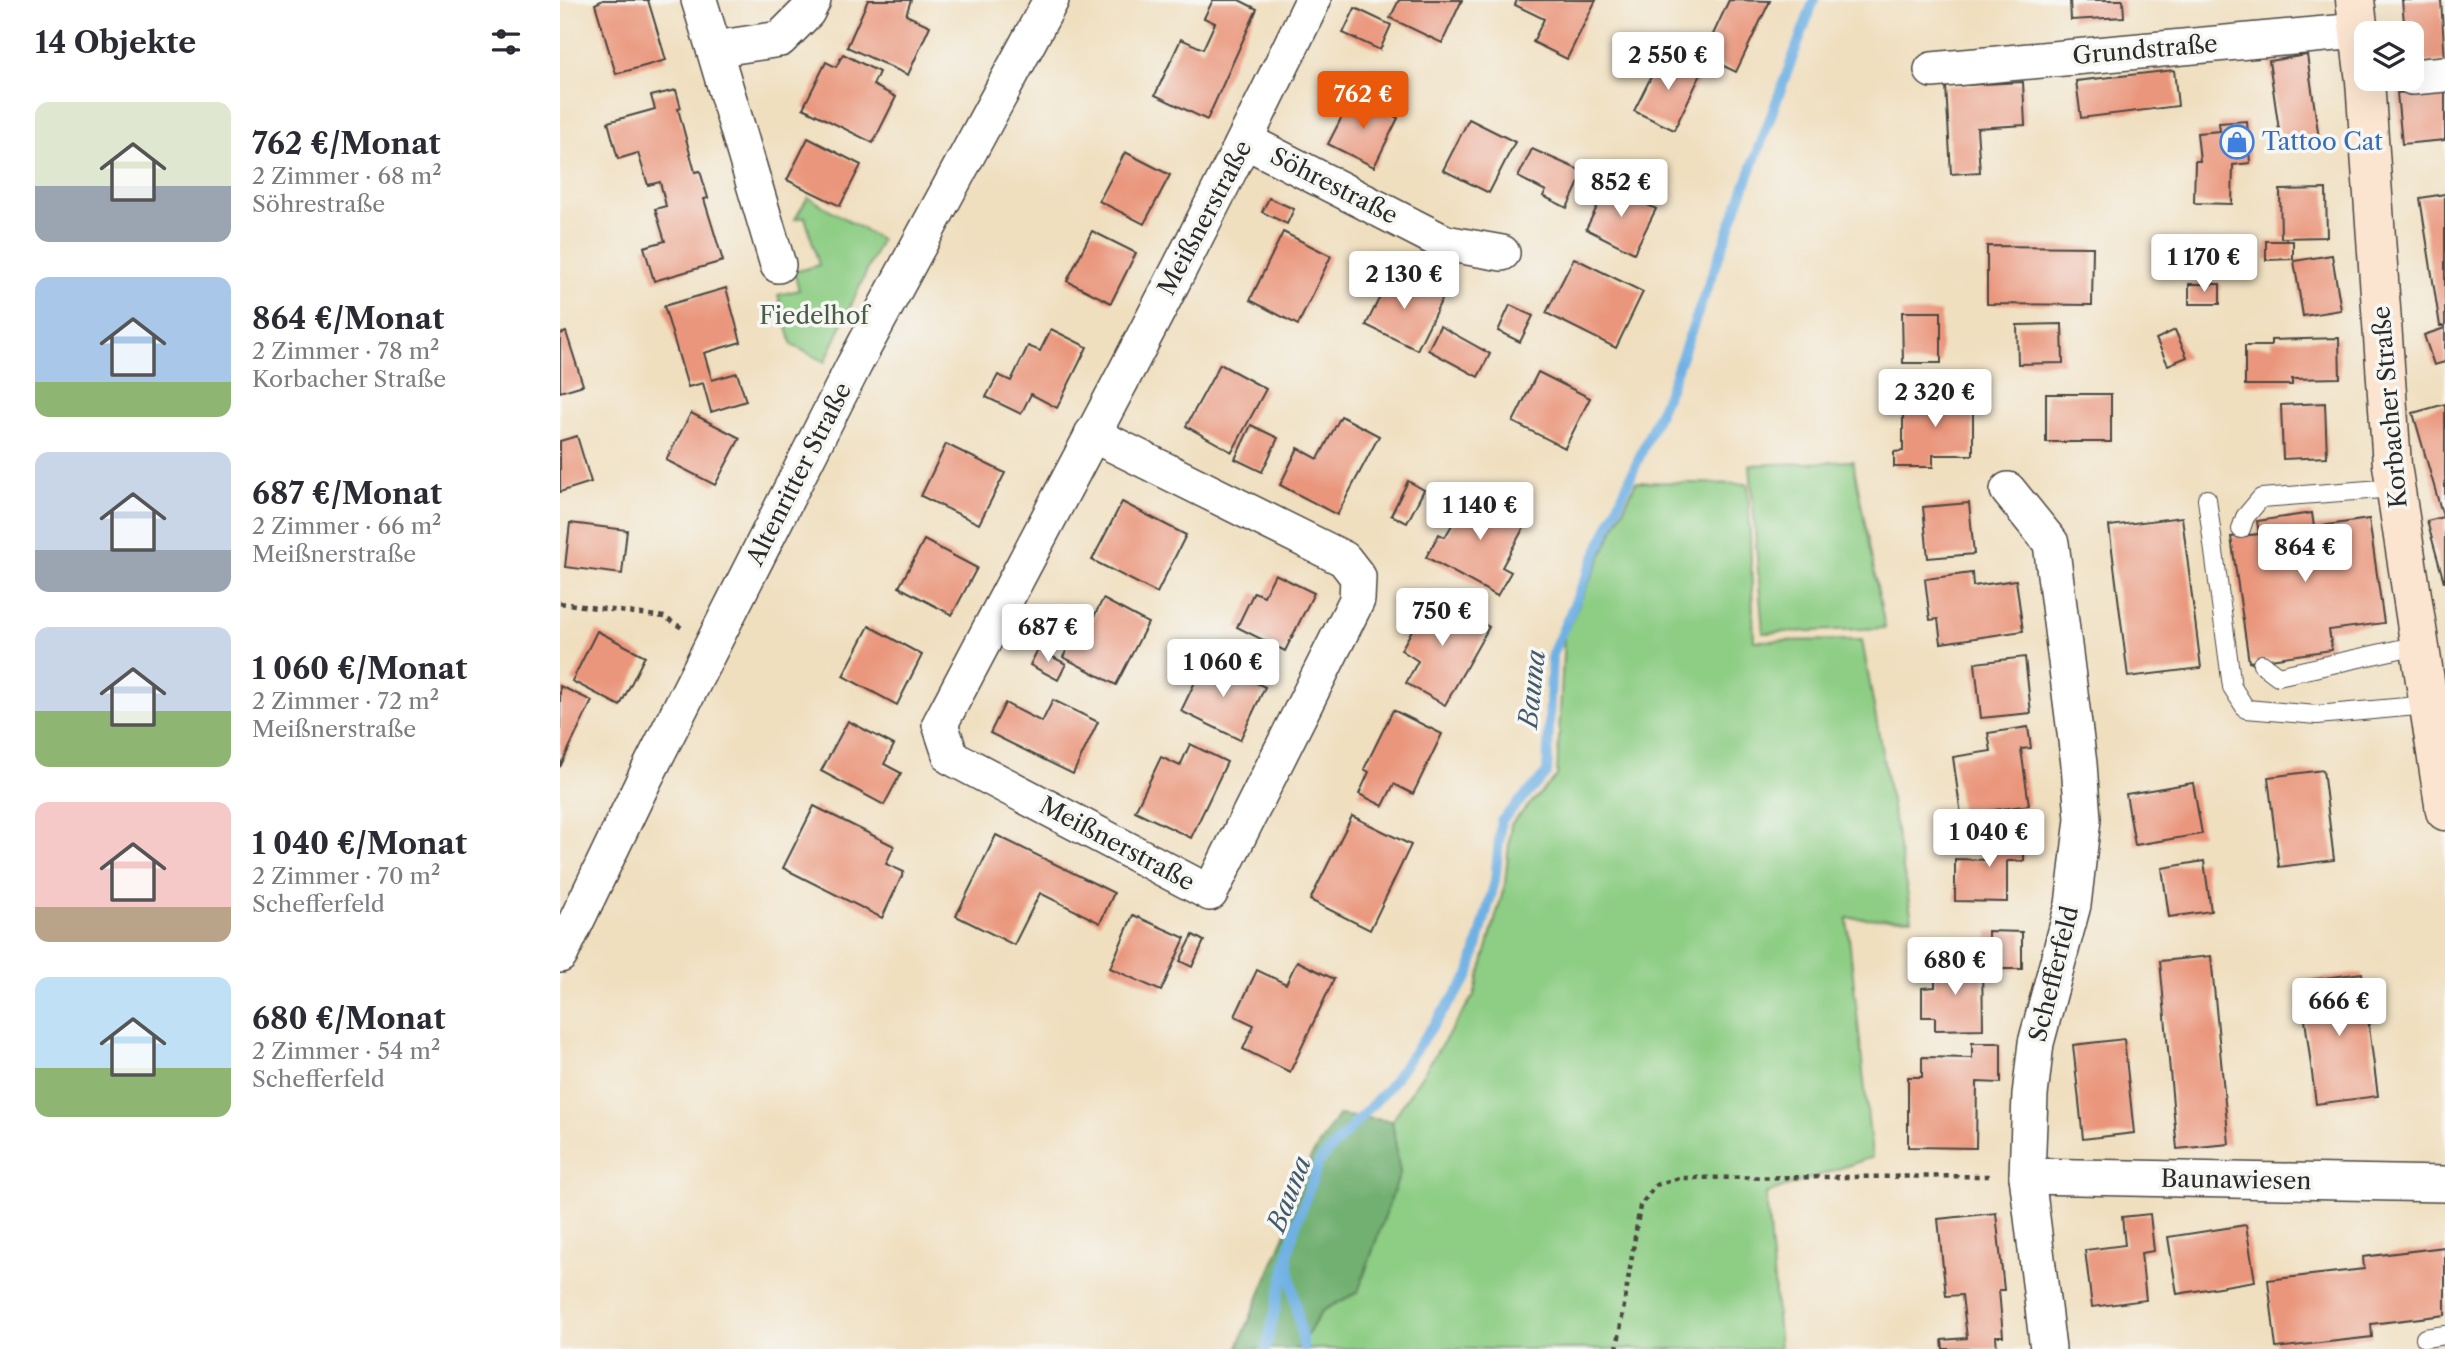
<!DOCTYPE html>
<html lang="de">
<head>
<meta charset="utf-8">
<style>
	:root { --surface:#fff; --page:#f2f2f3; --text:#2b2b33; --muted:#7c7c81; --accent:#ea580c }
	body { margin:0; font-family:"Libre Caslon Text",serif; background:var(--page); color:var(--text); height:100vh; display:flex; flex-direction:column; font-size:26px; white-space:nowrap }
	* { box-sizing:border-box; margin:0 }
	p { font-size:23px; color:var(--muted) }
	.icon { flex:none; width:38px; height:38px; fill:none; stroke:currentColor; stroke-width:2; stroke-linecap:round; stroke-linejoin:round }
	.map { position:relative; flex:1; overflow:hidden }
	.drawer { display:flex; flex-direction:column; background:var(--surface); width:560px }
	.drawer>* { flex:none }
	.tools { position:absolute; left:1794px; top:21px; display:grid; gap:14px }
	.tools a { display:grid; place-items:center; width:70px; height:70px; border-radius:14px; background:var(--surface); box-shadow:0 7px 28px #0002; font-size:35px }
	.price { position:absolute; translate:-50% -60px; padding:0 16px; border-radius:7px; background:#fff; color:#222; font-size:23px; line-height:46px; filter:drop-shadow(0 2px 4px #0008) }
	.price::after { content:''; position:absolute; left:50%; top:42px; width:21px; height:16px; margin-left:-10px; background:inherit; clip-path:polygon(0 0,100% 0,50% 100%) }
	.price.active { background:var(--accent); color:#fff }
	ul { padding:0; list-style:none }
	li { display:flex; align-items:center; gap:21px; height:175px; padding:0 35px }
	li span { display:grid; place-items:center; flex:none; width:196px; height:140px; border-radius:14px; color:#555 }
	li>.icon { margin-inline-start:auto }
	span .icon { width:84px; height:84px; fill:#fffc; stroke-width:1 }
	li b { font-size:30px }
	h2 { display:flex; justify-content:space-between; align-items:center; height:84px; padding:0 35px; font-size:30px }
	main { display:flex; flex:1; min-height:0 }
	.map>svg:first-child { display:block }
	.green { fill:#8dcd84; stroke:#5c7c58; stroke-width:2 }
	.forest { fill:#72b072; stroke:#4e6e4e; stroke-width:2 }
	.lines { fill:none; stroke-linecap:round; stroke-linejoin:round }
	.stream { stroke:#6fb1e4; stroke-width:10 }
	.building { fill:#ea967b }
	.lane-casing { stroke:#494641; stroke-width:20 }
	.street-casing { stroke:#494641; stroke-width:38 }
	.secondary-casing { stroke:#494641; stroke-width:41 }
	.path { stroke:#494641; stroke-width:4.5; stroke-dasharray:5 5; stroke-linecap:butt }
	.lane { stroke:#fff; stroke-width:18 }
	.street { stroke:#fff; stroke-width:35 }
	.secondary { stroke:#fce5d0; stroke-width:38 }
	.labels { text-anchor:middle; stroke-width:7; stroke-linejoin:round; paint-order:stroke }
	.street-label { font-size:24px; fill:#2b2b2b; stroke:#f6f6f2 }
	.shop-label { font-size:24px; fill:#366cbe; stroke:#f6f6f2; text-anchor:start }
	.park-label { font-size:24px; fill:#485c46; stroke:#f6f6f2 }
	.water-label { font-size:26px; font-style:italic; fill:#435a6c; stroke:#f6f6f2 }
</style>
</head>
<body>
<main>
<section class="drawer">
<h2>14 Objekte<svg class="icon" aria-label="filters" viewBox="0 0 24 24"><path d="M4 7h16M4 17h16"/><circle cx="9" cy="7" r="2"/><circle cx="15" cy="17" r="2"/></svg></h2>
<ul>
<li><span style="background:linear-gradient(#dfe7d0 60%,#9aa5b1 0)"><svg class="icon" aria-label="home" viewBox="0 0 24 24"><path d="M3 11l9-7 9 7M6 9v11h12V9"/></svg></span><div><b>762 €/Monat</b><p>2 Zimmer · 68 m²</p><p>Söhrestraße</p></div></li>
<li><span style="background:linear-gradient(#a9c7e8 75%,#8fb573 0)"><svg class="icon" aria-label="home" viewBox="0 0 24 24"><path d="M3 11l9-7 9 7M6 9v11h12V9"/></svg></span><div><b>864 €/Monat</b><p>2 Zimmer · 78 m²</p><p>Korbacher Straße</p></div></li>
<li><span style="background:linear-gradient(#c9d6e8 70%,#9aa5b1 0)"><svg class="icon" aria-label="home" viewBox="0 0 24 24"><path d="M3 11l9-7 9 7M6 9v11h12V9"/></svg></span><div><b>687 €/Monat</b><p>2 Zimmer · 66 m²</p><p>Meißnerstraße</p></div></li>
<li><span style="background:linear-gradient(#c9d6e8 60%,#8fb573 0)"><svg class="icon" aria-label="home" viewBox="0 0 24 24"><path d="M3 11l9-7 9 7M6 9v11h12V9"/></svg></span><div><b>1 060 €/Monat</b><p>2 Zimmer · 72 m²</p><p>Meißnerstraße</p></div></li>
<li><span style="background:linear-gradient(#f6c9c9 75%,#b9a48a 0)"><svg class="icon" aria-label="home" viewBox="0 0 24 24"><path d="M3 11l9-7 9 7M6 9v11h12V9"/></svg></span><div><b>1 040 €/Monat</b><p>2 Zimmer · 70 m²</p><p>Schefferfeld</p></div></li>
<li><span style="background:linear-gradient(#bfe0f5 65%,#8fb573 0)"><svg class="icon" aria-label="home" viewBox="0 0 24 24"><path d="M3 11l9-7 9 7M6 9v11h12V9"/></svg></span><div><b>680 €/Monat</b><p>2 Zimmer · 54 m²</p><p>Schefferfeld</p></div></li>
</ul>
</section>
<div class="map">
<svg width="1885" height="1349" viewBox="0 0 1885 1349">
	<rect width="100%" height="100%" fill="#f6f6f2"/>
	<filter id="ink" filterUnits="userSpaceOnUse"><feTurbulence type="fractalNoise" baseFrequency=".0143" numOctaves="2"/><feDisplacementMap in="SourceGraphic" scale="14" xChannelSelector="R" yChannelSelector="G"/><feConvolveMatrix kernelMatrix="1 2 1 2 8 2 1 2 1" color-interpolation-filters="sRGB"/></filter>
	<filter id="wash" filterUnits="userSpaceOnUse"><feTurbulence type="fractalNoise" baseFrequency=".00686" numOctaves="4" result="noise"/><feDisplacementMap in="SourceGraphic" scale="28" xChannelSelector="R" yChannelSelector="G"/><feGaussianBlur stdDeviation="1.57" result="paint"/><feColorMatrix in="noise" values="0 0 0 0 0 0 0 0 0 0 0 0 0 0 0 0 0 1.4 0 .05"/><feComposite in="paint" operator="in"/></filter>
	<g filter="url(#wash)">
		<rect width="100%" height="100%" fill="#f0dfbf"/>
		<!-- green -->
		<g class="green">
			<path d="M 248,197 L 321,240 L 265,362 L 232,345 L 218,295 L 239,290 L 234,272 L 259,265 L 245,217 L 235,219 Z"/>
			<path d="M 1293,461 L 1325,628 L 1203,633 L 1190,465 Z"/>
			<path d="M 1076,482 L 1188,484 L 1194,641 L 1302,640 L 1352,919 L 1287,918 L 1312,1157 L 1206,1194 L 1220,1349 L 738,1349 L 762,1311 L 798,1291 L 840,1173 L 832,1121 L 914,995 L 945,884 L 951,824 L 997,776 L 1004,636 Z"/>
		</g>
		<!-- forest -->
		<path class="forest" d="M 778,1115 L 832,1121 L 840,1173 L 798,1292 L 762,1311 L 738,1349 L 677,1349 L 727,1230 L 750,1159 Z"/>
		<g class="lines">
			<!-- stream -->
			<g class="stream">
				<path d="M 728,1261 L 744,1349"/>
				<path d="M 706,1349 L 734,1230 L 759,1162 L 827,1089 L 909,976 L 935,881 L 941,821 L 987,773 L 992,654 L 1110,388 L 1254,0"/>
			</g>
		</g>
		<g id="blocks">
			<!-- building -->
			<g class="building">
				<path d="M 43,0 L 88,0 L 106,60 L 56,74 L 35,4 Z"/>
				<path d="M 308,0 L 351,0 L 346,15 L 370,26 L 348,75 L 287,47 Z"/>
				<path d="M 653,0 L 679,0 L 697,9 L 647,120 L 595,95 L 621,39 L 643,49 L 655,23 L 644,18 Z"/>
				<path d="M 839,0 L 902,0 L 882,43 L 830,18 Z"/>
				<path d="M 957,0 L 1036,0 L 1007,59 L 973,42 L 984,19 L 955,5 Z"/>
				<path d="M 1169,0 L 1210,1 L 1176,72 L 1143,56 Z"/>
				<path d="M 1510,0 L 1563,0 L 1564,17 L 1511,20 Z"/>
				<path d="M 1842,0 L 1881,0 L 1885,61 L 1852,64 L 1852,33 L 1845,33 Z"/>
				<path d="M 795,8 L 831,25 L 820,50 L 783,33 Z"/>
				<path d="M 1103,53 L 1142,72 L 1114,130 L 1074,111 Z"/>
				<path d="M 283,54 L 319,72 L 313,85 L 336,97 L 313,143 L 243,108 L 266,62 L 276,67 Z"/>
				<path d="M 1747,55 L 1759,139 L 1721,144 L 1709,61 Z"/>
				<path d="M 1614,70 L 1618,106 L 1521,118 L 1516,81 Z"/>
				<path d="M 1463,82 L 1465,125 L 1417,128 L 1420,172 L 1391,174 L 1386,86 Z"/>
				<path d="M 1885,89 L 1885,140 L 1842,144 L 1837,93 Z"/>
				<path d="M 116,90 L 121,108 L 118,109 L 135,172 L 140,171 L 148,198 L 144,199 L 163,261 L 94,281 L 84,247 L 105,241 L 95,209 L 106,206 L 100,182 L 88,185 L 78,153 L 58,159 L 48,122 L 95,109 L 91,96 Z"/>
				<path d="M 793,95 L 838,118 L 814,167 L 768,144 Z"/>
				<path d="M 909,119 L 955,142 L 929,193 L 883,170 Z"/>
				<path d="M 1687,121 L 1690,163 L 1673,165 L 1672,204 L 1634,203 L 1635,161 L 1640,161 L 1637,133 L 1660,131 L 1659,123 Z"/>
				<path d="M 248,138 L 301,165 L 280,206 L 227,180 Z"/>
				<path d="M 972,149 L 1024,172 L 1007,208 L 983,196 L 986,191 L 958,177 Z"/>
				<path d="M 565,152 L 610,175 L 584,224 L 539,201 Z"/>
				<path d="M 1048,185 L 1096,209 L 1074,253 L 1026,229 Z"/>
				<path d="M 1766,189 L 1767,237 L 1721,238 L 1720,190 Z"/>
				<path d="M 1885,194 L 1885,326 L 1880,326 L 1860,198 Z"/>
				<path d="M 709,198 L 734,209 L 727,224 L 702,212 Z"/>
				<path d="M 532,231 L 576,253 L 551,303 L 507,281 Z"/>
				<path d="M 723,232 L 771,256 L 738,325 L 690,300 Z"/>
				<path d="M 1706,241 L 1733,241 L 1733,259 L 1706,260 Z"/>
				<path d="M 1427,246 L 1533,247 L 1532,305 L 1427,304 Z"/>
				<path d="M 1772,255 L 1781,310 L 1743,316 L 1734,261 Z"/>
				<path d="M 1014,258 L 1083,292 L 1056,348 L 986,313 Z"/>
				<path d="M 832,272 L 883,297 L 857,350 L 806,325 Z"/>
				<rect x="1629" y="284" width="31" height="20"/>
				<path d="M 166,288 L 181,342 L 144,353 L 152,380 L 177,373 L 186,401 L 151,412 L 143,383 L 128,387 L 104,306 Z"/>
				<path d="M 950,305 L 973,316 L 960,342 L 938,331 Z"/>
				<path d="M 1342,312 L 1381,312 L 1381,363 L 1343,363 Z"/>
				<path d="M 1502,324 L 1503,363 L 1458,364 L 1457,325 Z"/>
				<path d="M 880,326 L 930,354 L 918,377 L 868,350 Z"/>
				<path d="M 1885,328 L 1885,362 L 1874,365 L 1864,335 Z"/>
				<path d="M 491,329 L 527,347 L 497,408 L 471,394 L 461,414 L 426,397 L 438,375 L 451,381 L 468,346 L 480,351 Z"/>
				<path d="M 1615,330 L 1627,357 L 1608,365 L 1596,339 Z"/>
				<path d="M 6,332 L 23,385 L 0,392 L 0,334 Z"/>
				<path d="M 1779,338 L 1780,378 L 1732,379 L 1732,385 L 1685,385 L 1685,346 L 1711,346 L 1711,340 Z"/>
				<path d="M 660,364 L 706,389 L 672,452 L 626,426 Z"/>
				<path d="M 978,372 L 1030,398 L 1005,448 L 953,422 Z"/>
				<rect x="1486" y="394" width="65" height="48"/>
				<path d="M 1413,395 L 1413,455 L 1373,455 L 1373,467 L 1334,467 L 1334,452 L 1343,451 L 1343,396 Z"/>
				<path d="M 1765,403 L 1767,457 L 1723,459 L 1721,405 Z"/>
				<path d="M 1885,404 L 1885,582 L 1884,582 L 1867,521 L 1883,517 L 1853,413 Z"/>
				<path d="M 131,413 L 180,438 L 155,485 L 106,460 Z"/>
				<path d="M 781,416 L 819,436 L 777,515 L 720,485 L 738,448 L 758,459 Z"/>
				<path d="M 691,425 L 718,438 L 702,472 L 675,459 Z"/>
				<path d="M 17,436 L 31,482 L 0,492 L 0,441 Z"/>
				<path d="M 386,444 L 445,473 L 419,524 L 361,496 Z"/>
				<path d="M 848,481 L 864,490 L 847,523 L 831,515 Z"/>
				<path d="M 913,489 L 968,520 L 942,567 L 951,572 L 937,596 L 866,557 L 879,534 L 885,537 Z"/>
				<path d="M 562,502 L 626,535 L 597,593 L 532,560 Z"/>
				<path d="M 1409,503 L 1414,554 L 1368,558 L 1363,507 Z"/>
				<path d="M 1752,513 L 1754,527 L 1809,519 L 1824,623 L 1769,630 L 1772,650 L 1689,662 L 1671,537 L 1699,534 L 1697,521 Z"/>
				<path d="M 1622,517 L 1641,668 L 1568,677 L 1549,526 Z"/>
				<path d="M 10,523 L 67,530 L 62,574 L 5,567 Z"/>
				<path d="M 364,540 L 417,568 L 392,615 L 339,587 Z"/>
				<path d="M 1412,573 L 1413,586 L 1456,580 L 1463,631 L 1381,643 L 1378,619 L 1370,620 L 1365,579 Z"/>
				<path d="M 715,574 L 754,593 L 725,651 L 677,627 L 694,592 L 704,596 Z"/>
				<path d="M 872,595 L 929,627 L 885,705 L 846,683 L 858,661 L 841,650 Z"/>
				<path d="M 543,599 L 588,623 L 556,685 L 503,657 L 525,616 L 532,620 Z"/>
				<path d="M 309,626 L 362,655 L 337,705 L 283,676 Z"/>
				<path d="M 37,631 L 85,656 L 60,706 L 12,681 Z"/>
				<path d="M 478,649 L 506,664 L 498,680 L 470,665 Z"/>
				<path d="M 1465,657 L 1471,713 L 1421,718 L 1415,663 Z"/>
				<path d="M 646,659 L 705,687 L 680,740 L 621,711 Z"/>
				<path d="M 0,686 L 32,701 L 0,767 Z"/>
				<path d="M 493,700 L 538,722 L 513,774 L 430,733 L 445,703 L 482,722 Z"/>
				<path d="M 833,710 L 882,734 L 853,794 L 834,784 L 823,806 L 799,794 L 809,772 L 804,769 Z"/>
				<path d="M 288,721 L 334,745 L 324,764 L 341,773 L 324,805 L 261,771 Z"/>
				<path d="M 1468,727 L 1471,748 L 1461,749 L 1469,805 L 1401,815 L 1393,757 L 1431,751 L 1428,733 Z"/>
				<path d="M 630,744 L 667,762 L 631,838 L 575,811 L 601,757 L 620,766 Z"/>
				<path d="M 1763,770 L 1774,860 L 1719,867 L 1708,777 Z"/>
				<path d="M 1633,783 L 1642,834 L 1575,845 L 1566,794 Z"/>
				<path d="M 254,806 L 334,846 L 326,864 L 344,872 L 322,918 L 223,868 Z"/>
				<path d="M 792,816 L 851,845 L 810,930 L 750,900 Z"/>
				<path d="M 1428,830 L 1464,830 L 1464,861 L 1447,861 L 1447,902 L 1395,901 L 1395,859 L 1428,860 Z"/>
				<path d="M 436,835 L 554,893 L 540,923 L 480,893 L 454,945 L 396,916 Z"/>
				<path d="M 1644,861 L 1651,911 L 1609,917 L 1602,868 Z"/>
				<path d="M 573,915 L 625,938 L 601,991 L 550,968 Z"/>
				<path d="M 1428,931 L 1462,932 L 1462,969 L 1428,969 Z"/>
				<path d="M 633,935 L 644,941 L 632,967 L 620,961 Z"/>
				<path d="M 1651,956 L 1669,1144 L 1617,1149 L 1600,961 Z"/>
				<path d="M 737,961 L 774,979 L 730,1072 L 683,1049 L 694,1025 L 675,1016 L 697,970 L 726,984 Z"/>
				<path d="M 1375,962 L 1422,962 L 1423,1029 L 1375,1030 L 1375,1017 L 1362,1017 L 1362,988 L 1375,987 Z"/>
				<path d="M 1802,973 L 1818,1096 L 1756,1104 L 1740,981 Z"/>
				<path d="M 1564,1039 L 1574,1133 L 1523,1139 L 1513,1045 Z"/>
				<path d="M 1412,1043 L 1441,1043 L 1441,1083 L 1417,1082 L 1416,1148 L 1348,1147 L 1348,1077 L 1362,1077 L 1362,1057 L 1412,1058 Z"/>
				<path d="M 1436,1213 L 1444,1290 L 1439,1290 L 1443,1336 L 1436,1336 L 1437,1349 L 1383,1349 L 1382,1340 L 1407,1338 L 1402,1295 L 1386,1296 L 1378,1219 Z"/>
				<path d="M 1590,1214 L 1594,1251 L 1581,1253 L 1586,1300 L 1532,1307 L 1525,1250 L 1565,1245 L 1562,1217 Z"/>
				<path d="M 1686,1225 L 1695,1281 L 1617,1294 L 1608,1237 Z"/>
				<path d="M 1885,1247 L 1885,1315 L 1811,1324 L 1812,1337 L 1716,1348 L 1708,1280 L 1804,1269 L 1803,1257 Z"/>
			</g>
		</g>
	</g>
	<g filter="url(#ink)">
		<use href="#blocks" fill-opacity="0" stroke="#494641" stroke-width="2"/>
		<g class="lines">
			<defs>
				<g id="lane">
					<path d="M 1647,499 L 1672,687 L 1686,709 L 1757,715 L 1868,705"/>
					<path d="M 1681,529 L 1685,517 L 1701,498 L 1835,488"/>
					<path d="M 1702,664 L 1718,676 L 1858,645"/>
					<path d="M 1865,1338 L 1885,1335"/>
				</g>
				<g id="street">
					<path d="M 139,0 L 154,49 L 220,39 L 247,12 L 253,0"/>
					<path d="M 154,49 L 218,265"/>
					<path d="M 1372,70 L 1798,31"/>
					<path d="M 1852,77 L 1885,74"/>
					<path d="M 686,141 L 885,243 L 942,253"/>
					<path d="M 532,434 L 784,559 L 798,577 L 797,600 L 650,893 L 391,757 L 380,724 C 506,484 636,245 753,0"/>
					<path d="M 1448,490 L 1491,543 L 1519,764 L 1523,819 L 1513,905 L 1476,1043 L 1470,1095 L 1467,1176 L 1488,1349"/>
					<path d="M 0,955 L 85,778 L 294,365 L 491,0"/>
					<path d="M 1467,1176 L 1885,1184"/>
				</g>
				<path id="secondary" d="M 1795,0 L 1805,81 L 1832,465 L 1885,811"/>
			</defs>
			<!-- lane casing -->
			<use href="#lane" class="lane-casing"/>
			<!-- street casing -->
			<use href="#street" class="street-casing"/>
			<!-- secondary casing -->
			<use href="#secondary" class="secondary-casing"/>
			<!-- path -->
			<g class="path">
				<path d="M 0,603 L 104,617 L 124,629"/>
				<path d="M 1057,1349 L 1080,1206 L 1096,1185 L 1119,1178 L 1433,1176"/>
			</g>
			<!-- lane -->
			<use href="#lane" class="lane"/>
			<!-- street -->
			<use href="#street" class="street"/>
			<!-- secondary -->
			<use href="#secondary" class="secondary"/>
		</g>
	</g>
	<!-- icons -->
	<defs>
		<symbol id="shop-ring" viewBox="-11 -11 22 22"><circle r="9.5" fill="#f6f6f2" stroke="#3f7fe0" stroke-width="1.5"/><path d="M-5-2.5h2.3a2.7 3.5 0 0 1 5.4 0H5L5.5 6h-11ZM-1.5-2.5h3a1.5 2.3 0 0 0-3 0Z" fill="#3f7fe0"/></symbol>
	</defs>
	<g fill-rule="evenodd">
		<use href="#shop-ring" x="1658" y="123" width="38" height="38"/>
	</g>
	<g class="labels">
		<!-- street labels -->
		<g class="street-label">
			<text transform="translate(1585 50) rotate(-5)" y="8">Grundstraße</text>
			<text transform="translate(774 186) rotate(27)" y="8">Söhrestraße</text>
			<text transform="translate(645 218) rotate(-62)" y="8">Meißnerstraße</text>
			<text transform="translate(1830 407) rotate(-95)" y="8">Korbacher Straße</text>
			<text transform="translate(239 474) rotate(-63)" y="8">Altenritter Straße</text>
			<text transform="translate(557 844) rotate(28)" y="8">Meißnerstraße</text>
			<text transform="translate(1494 974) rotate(-76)" y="8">Schefferfeld</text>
			<text transform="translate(1676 1180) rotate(1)" y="8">Baunawiesen</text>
		</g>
		<!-- shop labels -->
		<g class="shop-label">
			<text x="1702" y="150">Tattoo Cat</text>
		</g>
		<!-- park labels -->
		<g class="park-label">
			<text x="254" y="324">Fiedelhof</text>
		</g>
		<!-- water labels -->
		<g class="water-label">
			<text transform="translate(972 689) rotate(-84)" y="9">Bauna</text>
			<text transform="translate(729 1194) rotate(-69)" y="9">Bauna</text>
		</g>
	</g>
</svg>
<div class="tools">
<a><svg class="icon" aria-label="layers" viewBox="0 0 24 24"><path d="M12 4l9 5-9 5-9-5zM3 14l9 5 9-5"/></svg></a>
</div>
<b class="price" style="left:1108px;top:92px">2 550 €</b>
<b class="price active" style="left:803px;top:131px">762 €</b>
<b class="price" style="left:1061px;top:219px">852 €</b>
<b class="price" style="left:1644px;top:294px">1 170 €</b>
<b class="price" style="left:844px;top:311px">2 130 €</b>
<b class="price" style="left:1375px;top:429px">2 320 €</b>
<b class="price" style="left:920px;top:542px">1 140 €</b>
<b class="price" style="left:1745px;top:584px">864 €</b>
<b class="price" style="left:882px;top:648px">750 €</b>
<b class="price" style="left:488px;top:664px">687 €</b>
<b class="price" style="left:663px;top:699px">1 060 €</b>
<b class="price" style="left:1429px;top:869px">1 040 €</b>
<b class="price" style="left:1395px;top:997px">680 €</b>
<b class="price" style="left:1779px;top:1038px">666 €</b>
</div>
</main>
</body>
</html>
